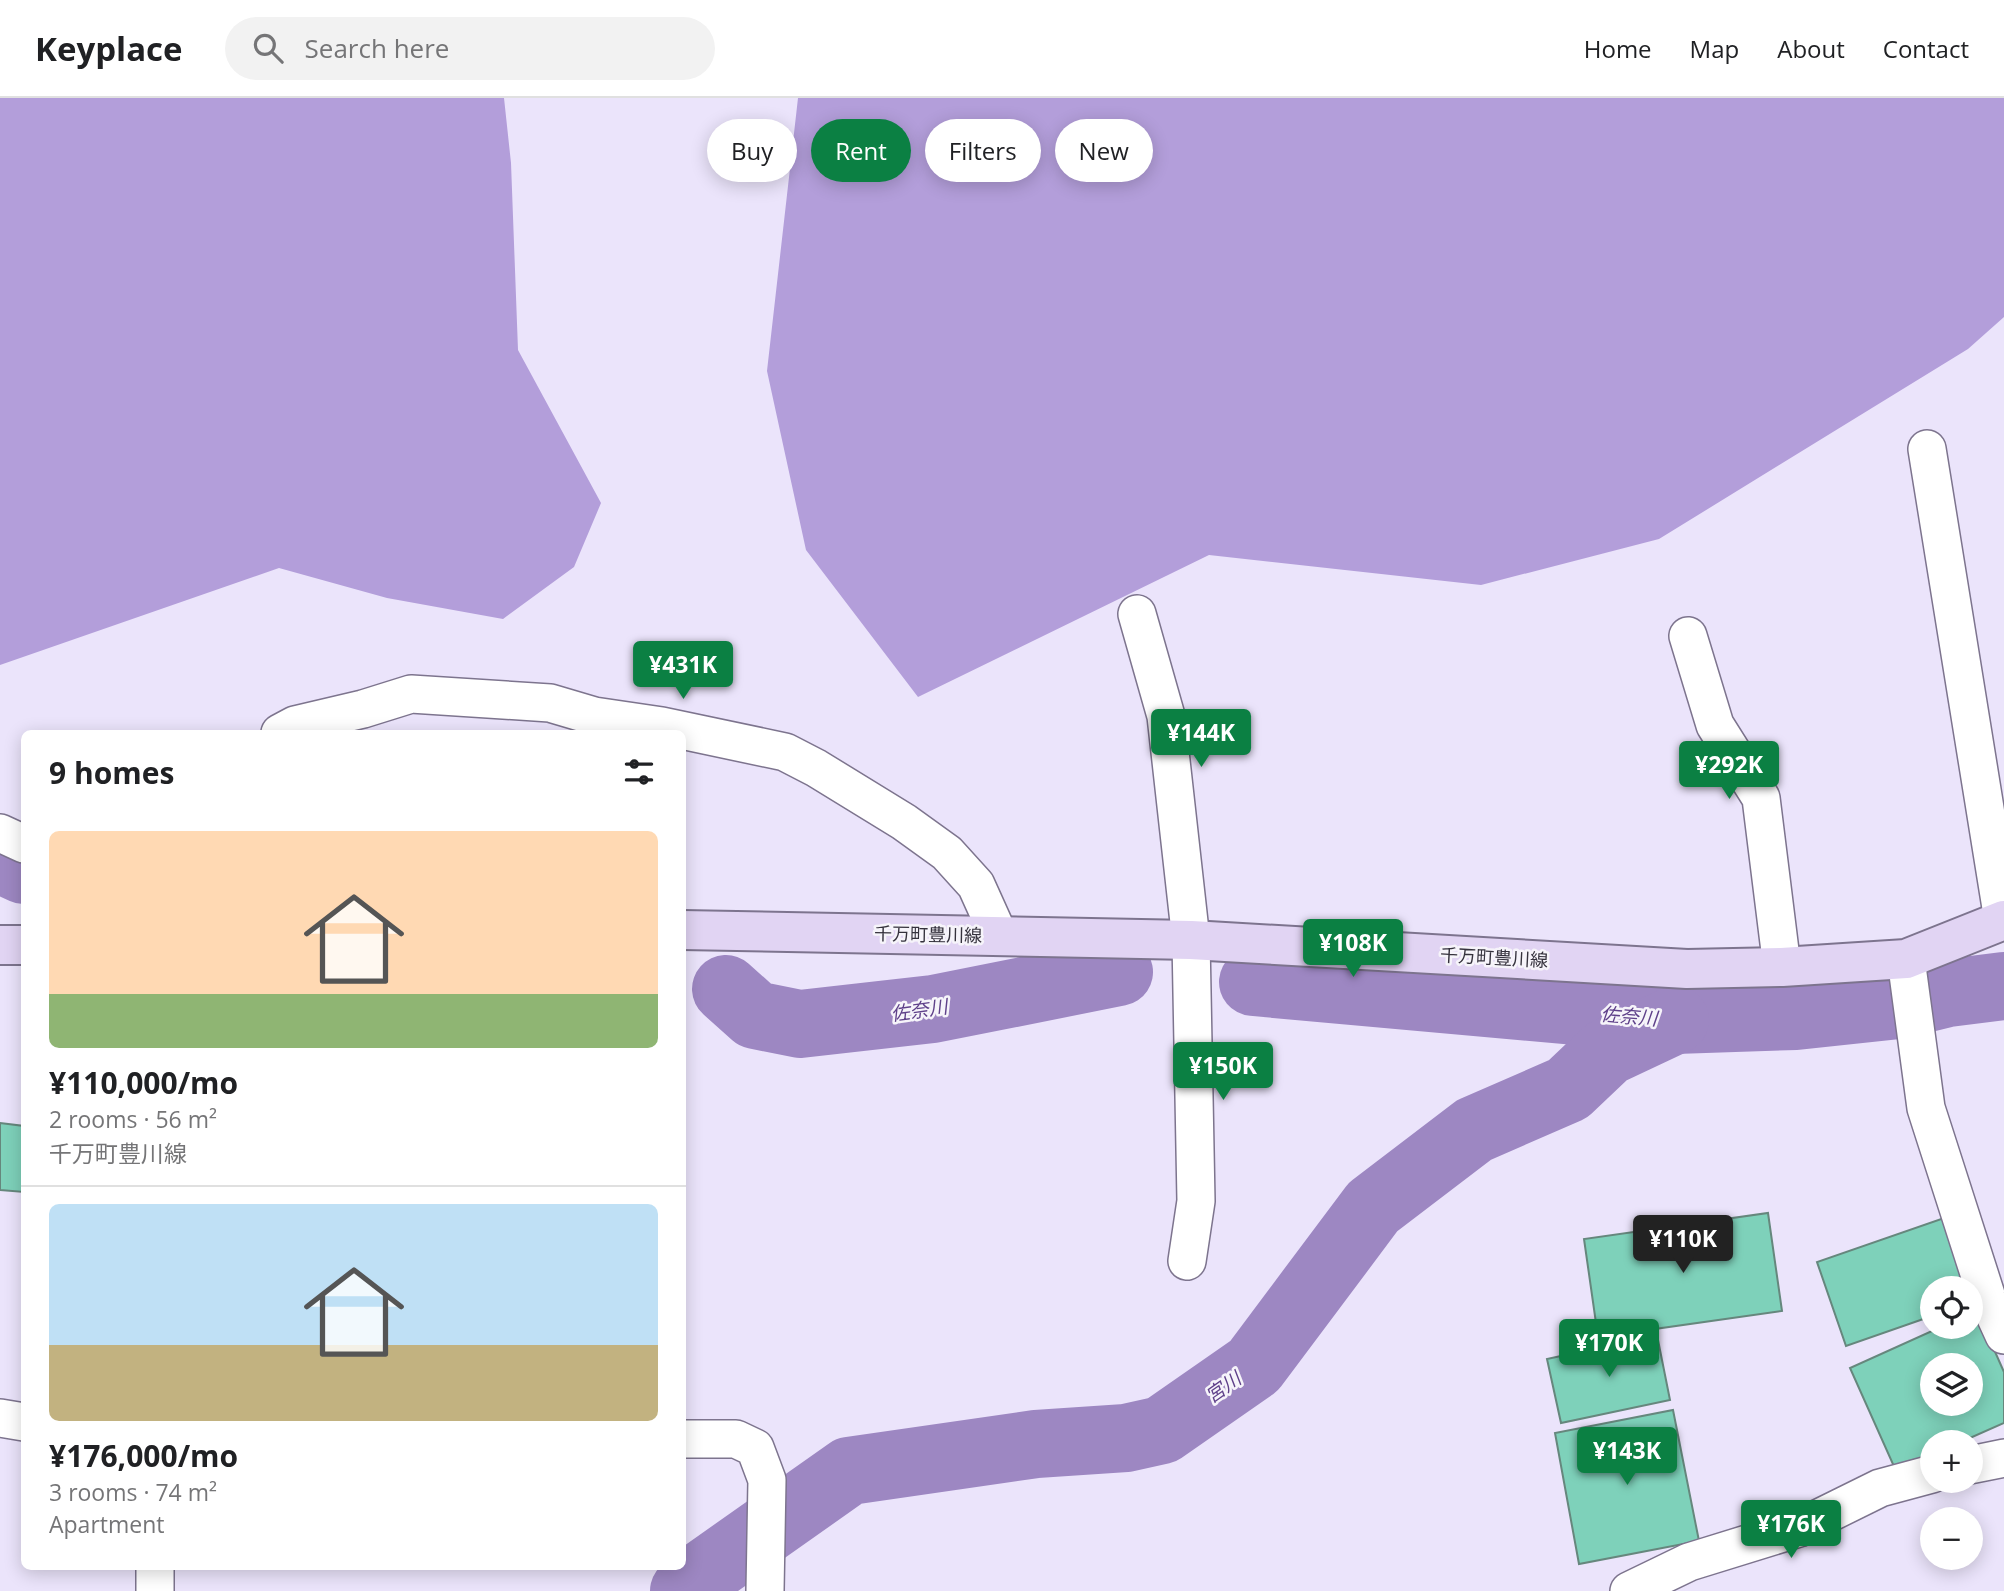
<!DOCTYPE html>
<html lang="en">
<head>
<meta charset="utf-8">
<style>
	:root { --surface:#fff; --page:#f2f2f2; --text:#202124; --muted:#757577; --line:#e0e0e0; --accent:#0b8043 }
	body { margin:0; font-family:"Open Sans","Noto Sans JP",sans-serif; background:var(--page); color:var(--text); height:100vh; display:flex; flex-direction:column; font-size:26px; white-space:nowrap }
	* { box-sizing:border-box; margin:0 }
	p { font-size:23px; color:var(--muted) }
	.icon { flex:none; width:38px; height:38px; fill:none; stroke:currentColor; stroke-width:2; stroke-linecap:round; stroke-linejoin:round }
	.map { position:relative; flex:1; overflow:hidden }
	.side { position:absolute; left:21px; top:632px; width:665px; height:840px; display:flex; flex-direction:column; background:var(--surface); border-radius:10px; box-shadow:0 4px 18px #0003 }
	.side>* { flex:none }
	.top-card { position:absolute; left:707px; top:21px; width:665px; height:63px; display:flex; gap:14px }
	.buttons { position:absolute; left:1920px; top:1178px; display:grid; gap:14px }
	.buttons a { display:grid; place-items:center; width:63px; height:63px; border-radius:50%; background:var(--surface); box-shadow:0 4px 18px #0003; font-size:35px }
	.price { position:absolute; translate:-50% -60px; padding:0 16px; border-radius:7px; background:var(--accent); color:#fff; font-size:23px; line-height:46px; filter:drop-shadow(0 2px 4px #0008) }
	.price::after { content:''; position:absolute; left:50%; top:42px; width:21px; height:16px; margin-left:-10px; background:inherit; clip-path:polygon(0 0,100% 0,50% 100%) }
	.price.active { background:#222; color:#fff }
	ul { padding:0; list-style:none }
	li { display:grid; align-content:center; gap:14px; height:371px; padding:0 28px }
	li+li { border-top:2px solid var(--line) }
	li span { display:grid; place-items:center; height:217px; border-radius:10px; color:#555 }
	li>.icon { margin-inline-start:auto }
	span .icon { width:126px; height:126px; fill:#fffc; stroke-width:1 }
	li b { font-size:30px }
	h2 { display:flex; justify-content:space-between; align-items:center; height:84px; padding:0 28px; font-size:30px }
	.chip { padding:0 24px; border-radius:32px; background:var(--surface); box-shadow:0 4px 18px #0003; font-size:24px; line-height:63px }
	.chip.active { background:var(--accent); color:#fff }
	header { display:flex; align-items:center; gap:42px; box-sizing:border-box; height:98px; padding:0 35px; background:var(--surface); border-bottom:2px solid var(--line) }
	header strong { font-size:33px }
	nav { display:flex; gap:38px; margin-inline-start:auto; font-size:24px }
	.search { width:490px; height:63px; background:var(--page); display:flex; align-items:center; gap:18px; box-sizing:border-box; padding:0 24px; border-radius:38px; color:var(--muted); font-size:26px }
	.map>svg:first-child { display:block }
	.forest { fill:#b39eda }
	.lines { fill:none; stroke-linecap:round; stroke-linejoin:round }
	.river { stroke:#9d87c2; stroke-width:68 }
	.building { fill:#7ed1ba; stroke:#66877d; stroke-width:2; fill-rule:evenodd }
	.minor-casing { stroke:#7d748e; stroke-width:40 }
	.secondary-casing { stroke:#7d748e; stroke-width:42 }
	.minor { stroke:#fff; stroke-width:37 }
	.secondary { stroke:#e1d4f3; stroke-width:38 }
	.labels { text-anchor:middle; stroke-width:5; stroke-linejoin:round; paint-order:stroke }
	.street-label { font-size:18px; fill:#35323d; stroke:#f6f4fa }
	.water-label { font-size:19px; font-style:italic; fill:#5f418a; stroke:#f6f4fa }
</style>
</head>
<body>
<header>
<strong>Keyplace</strong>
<div class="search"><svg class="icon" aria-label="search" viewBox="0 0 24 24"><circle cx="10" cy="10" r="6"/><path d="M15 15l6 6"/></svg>Search here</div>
<nav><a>Home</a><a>Map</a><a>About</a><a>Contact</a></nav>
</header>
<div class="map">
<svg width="2004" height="1493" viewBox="0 0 2004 1493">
	<rect width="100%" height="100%" fill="#ebe4fb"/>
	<!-- forest -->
	<g class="forest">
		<path d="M 0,0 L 504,0 L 511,65 L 518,252 L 601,405 L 574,469 L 503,521 L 387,500 L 279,470 L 0,567 Z"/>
		<path d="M 798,0 L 2004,0 L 2004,219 L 1968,251 L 1659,441 L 1481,487 L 1209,457 L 918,599 L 806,452 L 767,273 Z"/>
	</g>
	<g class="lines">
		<!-- river -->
		<g class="river">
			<path d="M 0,761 L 24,772"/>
			<path d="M 1253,884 L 1675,922 L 1796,918 L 1899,907 L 1948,895 L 2004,888"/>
			<path d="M 726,891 L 755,917 L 800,926 L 933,911 L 1119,874"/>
			<path d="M 684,1493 L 689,1486 L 849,1373 L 1036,1346 L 1126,1340 L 1162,1332 L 1254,1268 L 1373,1109 L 1474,1032 L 1568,991 L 1607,954 L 1675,922"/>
		</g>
	</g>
	<!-- building -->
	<g class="building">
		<path d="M 0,1025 L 24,1028 L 24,1094 L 0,1092 Z"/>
		<path d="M 1768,1115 L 1782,1213 L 1598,1239 L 1584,1141 Z"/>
		<path d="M 1947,1119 L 1970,1190 L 1932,1190 L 1932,1218 L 1846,1248 L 1817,1164 Z"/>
		<path d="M 1977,1213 L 2004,1274 L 2004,1325 L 1961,1344 L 1932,1344 L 1932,1357 L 1896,1373 L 1850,1270 L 1943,1228 L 1970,1228 L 1970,1216 ZM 1932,1267 L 1970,1267 L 1970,1306 L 1932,1306 Z"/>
		<path d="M 1657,1237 L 1670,1302 L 1561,1325 L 1547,1261 Z"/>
		<path d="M 1673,1312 L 1699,1443 L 1579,1466 L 1555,1335 Z"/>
	</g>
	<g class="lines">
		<defs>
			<g id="minor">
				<path d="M 1927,351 L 2003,822"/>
				<path d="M 1137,516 L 1166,618 L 1191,842 L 1196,1103 L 1187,1163"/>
				<path d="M 1688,538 L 1715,627 L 1761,700 L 1782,869"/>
				<path d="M 280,635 L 295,627 L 363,611 L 411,596 L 550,605 L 594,618 L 662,628 L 785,654 L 816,670 L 904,724 L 947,755 L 976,787 L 999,838"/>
				<path d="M 0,735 L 24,746"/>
				<path d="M 1906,861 L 1926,1010 L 1987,1200 L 2004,1237"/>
				<path d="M 0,1320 L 24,1324"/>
				<path d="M 682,1341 L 736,1341 L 755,1350 L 767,1382 L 765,1493"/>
				<path d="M 1970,1367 L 2004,1360"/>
				<path d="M 155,1468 L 155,1493"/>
				<path d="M 1629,1493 L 1689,1464 L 1799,1430 L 1880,1390 L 1932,1376"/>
			</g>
			<g id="secondary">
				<path d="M 682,832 L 1191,842 L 1687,871 L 1782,869 L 1906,861 L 2004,822"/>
				<path d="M 0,847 L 24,847"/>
			</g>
		</defs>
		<!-- minor casing -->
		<use href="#minor" class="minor-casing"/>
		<!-- secondary casing -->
		<use href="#secondary" class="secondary-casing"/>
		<!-- minor -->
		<use href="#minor" class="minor"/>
		<!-- secondary -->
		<use href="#secondary" class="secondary"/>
	</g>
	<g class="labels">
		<!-- street labels -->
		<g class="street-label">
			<text transform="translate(928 837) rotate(1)" y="6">千万町豊川線</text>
			<text transform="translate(1494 860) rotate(3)" y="6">千万町豊川線</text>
		</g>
		<!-- water labels -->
		<g class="water-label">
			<text transform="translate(919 912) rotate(-8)" y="7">佐奈川</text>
			<text transform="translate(1629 918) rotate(5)" y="7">佐奈川</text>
			<text transform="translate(1223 1289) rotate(-35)" y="7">宮川</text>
		</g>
	</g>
</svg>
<div class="buttons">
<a><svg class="icon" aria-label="locate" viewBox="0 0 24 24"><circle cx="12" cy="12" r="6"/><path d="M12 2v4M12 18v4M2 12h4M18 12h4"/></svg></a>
<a><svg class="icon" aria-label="layers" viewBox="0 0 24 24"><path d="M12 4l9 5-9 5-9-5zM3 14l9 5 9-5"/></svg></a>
<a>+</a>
<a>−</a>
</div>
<b class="price" style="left:683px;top:603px">¥431K</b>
<b class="price" style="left:1201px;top:671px">¥144K</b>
<b class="price" style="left:1729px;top:703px">¥292K</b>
<b class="price" style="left:1353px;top:881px">¥108K</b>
<b class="price" style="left:1223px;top:1004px">¥150K</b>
<b class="price active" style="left:1683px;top:1177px">¥110K</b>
<b class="price" style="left:1609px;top:1281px">¥170K</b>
<b class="price" style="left:1627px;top:1389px">¥143K</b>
<b class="price" style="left:1791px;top:1462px">¥176K</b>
<div class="top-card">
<a class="chip">Buy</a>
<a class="chip active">Rent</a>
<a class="chip">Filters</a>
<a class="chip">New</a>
</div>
<section class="side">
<h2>9 homes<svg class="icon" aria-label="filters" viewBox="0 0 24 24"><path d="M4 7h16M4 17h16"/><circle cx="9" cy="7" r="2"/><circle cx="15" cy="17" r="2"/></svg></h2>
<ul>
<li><span style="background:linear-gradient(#ffd9b3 75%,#8fb573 0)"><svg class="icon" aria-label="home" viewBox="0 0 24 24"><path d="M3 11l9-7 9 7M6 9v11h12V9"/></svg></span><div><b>¥110,000/mo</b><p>2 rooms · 56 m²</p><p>千万町豊川線</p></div></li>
<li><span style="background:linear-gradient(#bfe0f5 65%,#c2b280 0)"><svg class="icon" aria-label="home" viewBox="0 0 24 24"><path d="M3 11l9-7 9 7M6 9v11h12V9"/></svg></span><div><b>¥176,000/mo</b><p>3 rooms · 74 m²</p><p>Apartment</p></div></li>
</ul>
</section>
</div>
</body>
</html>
